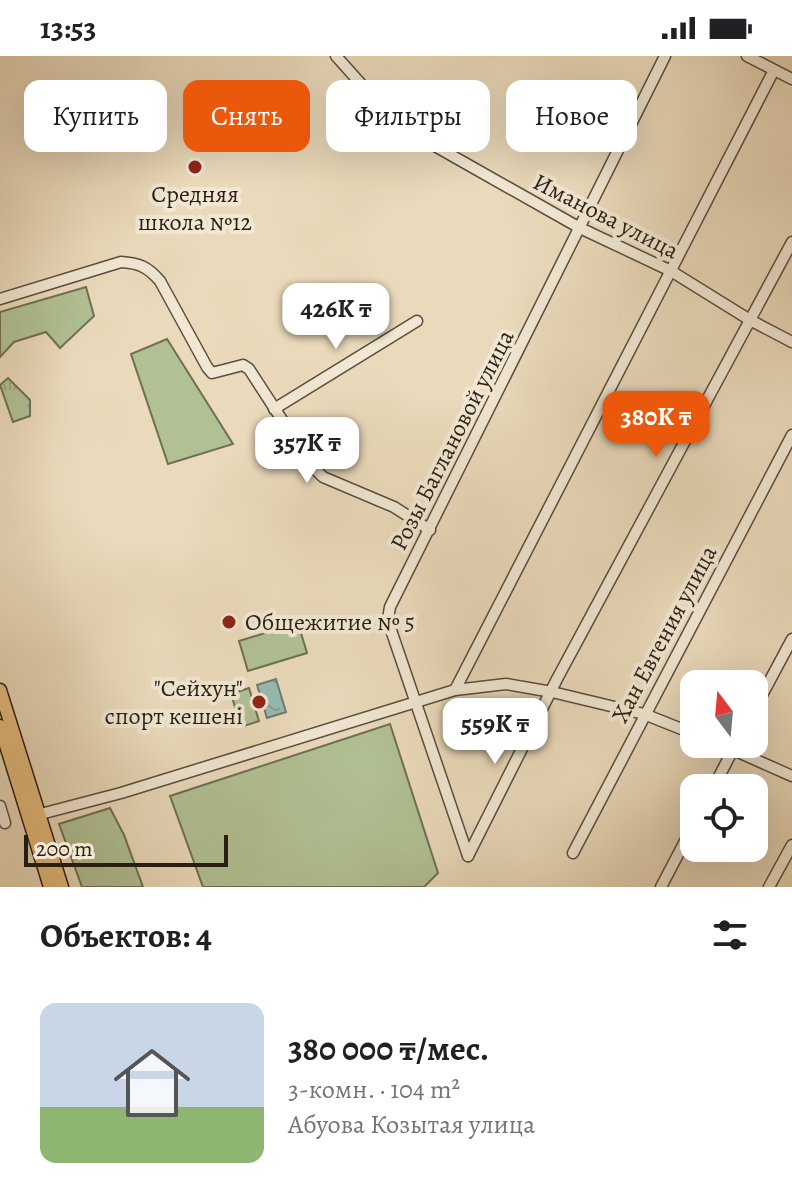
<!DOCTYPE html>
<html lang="ru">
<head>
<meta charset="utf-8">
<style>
	:root { --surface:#fff; --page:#f6f6f6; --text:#202124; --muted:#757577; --line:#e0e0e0; --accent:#ea580c }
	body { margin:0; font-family:Alegreya,serif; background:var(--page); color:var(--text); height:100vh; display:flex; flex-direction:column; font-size:30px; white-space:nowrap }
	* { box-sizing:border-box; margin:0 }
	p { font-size:26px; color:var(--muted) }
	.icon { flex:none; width:44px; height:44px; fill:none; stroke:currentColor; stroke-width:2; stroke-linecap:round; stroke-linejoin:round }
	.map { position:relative; height:831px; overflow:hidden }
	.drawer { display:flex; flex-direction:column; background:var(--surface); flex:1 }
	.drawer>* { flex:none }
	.banner { position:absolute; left:24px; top:24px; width:744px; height:72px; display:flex; gap:16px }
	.needle { width:52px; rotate:344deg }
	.controls { position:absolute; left:680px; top:614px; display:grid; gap:16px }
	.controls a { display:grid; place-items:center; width:88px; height:88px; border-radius:16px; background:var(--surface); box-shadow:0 8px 32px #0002; font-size:40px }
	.scale { position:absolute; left:24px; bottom:20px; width:204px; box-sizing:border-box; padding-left:8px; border:4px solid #2a1e13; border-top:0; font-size:22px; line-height:28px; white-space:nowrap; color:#2a1e13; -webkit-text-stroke:6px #f1e7d3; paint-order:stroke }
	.price { position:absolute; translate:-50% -68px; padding:0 18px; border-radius:16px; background:#fff; color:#222; font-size:26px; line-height:52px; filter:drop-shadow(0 2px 4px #0008) }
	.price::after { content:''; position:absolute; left:50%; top:48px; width:24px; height:18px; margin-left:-12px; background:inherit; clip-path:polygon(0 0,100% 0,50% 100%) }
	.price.active { background:var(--accent); color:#fff }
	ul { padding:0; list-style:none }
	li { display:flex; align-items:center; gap:24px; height:200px; padding:0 40px }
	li+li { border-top:2px solid var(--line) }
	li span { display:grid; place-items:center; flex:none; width:224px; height:160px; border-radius:16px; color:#555 }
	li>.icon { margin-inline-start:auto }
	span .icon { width:96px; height:96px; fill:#fffc; stroke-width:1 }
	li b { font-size:34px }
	h2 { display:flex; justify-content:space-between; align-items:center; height:96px; padding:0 40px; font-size:34px }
	.tag { padding:0 28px; border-radius:16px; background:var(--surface); box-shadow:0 8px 32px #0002; font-size:28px; line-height:72px }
	.tag.active { background:var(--accent); color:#fff }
	.status { display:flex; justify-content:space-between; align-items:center; height:56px; padding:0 40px; background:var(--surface); direction:ltr }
	.status svg { height:22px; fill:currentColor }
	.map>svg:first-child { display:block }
	.grass { fill:url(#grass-tufts); stroke:#6e7054; stroke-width:2 }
	.park { fill:#b1c194; stroke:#6e7054; stroke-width:2 }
	.water { fill:url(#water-ripples); stroke:#6c7c72; stroke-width:2 }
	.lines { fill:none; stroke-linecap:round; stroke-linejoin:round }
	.minor-casing { stroke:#5a4d3d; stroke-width:13 }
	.major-casing { stroke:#2a1e13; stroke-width:15 }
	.minor { stroke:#f1e7d3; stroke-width:10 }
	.major { stroke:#e5bd7e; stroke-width:12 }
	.poi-dot { fill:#8f2418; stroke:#f1e7d3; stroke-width:3 }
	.labels { text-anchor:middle; stroke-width:8; stroke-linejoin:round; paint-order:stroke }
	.poi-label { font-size:24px; fill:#2a1e13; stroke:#f1e7d3 }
	.street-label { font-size:24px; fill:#2a1e13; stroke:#f1e7d3 }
</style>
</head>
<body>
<div class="status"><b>13:53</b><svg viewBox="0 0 49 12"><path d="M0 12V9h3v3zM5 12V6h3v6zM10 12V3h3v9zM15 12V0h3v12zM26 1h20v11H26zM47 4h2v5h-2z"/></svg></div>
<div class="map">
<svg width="792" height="831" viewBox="0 0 792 831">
	<defs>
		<pattern id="grass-tufts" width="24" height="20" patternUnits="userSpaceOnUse" patternTransform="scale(2)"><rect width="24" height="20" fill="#b1c194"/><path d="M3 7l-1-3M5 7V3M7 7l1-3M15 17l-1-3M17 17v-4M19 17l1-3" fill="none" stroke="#98a57f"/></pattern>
		<pattern id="water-ripples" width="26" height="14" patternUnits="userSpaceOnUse" patternTransform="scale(2)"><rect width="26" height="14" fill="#98bbb1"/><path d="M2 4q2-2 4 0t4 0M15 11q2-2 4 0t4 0" fill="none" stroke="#83a097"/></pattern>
	</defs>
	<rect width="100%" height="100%" fill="#eadabb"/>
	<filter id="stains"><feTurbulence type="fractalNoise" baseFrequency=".0025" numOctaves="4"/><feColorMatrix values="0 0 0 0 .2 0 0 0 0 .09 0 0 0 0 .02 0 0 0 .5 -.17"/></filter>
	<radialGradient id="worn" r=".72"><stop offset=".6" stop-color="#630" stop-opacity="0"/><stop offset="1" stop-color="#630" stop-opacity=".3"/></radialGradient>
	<!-- grass -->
	<path class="grass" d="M 8,322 L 30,344 L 30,360 L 13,366 L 0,329 Z"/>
	<!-- park -->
	<g class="park">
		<path d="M 86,231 L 94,260 L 60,292 L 46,276 L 14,286 L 0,301 L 0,256 Z"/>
		<path d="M 167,283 L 233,388 L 168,408 L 131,298 Z"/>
		<path d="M 298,567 L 307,597 L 248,615 L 239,585 Z"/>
		<path d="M 249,632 L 259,665 L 241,671 L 231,638 Z"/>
		<path d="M 390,668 L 438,817 L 424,831 L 203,831 L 170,740 Z"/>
		<path d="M 110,752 L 124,779 L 143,831 L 82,831 L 59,768 Z"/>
	</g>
	<!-- water -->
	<path class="water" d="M 276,623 L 286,656 L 267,662 L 257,629 Z"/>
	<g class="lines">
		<defs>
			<g id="minor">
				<path d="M 336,0 L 395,66 L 412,77 L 580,172 L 671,215 L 750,264 L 792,286"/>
				<path d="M 747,0 L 792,23"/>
				<path d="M 0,243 L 121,206 C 139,207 148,211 160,225 L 207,311 L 212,317 L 243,309 L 249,313 L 312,410 L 323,421 L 394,451 L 430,474"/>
				<path d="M 274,353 L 417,265"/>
				<path d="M 455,634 L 774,14"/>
				<path d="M 754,654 L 792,583"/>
				<path d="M 720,688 L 792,720"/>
				<path d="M 713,732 L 736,688"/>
				<path d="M 0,750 L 5,767"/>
				<path d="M 33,760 L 121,737 L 455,634 L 506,628 L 552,636 L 644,658 L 694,678"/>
				<path d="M 573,797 L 792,379"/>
				<path d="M 468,800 L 391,574 L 388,563 L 390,551 L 665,0"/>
				<path d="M 468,800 L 557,623 L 792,186"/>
				<path d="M 661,831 L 694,768"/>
				<path d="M 769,831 L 792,789"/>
			</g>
			<g id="major">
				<path d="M 0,634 L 62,831"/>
				<path d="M 0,670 L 50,831"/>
			</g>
		</defs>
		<!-- minor casing -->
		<use href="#minor" class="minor-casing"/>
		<!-- major casing -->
		<use href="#major" class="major-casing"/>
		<!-- minor -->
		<use href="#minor" class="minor"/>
		<!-- major -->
		<use href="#major" class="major"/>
	</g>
	<!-- markers -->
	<g class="poi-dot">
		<circle cx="195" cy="111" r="8"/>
		<circle cx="229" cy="566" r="8"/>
		<circle cx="259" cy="646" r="8"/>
	</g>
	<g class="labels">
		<!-- poi labels -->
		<g class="poi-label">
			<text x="195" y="146">Средняя<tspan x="195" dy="28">школа №12</tspan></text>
			<text x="245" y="574" text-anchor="start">Общежитие № 5</text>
			<text x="243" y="640" text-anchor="end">"Сейхун"<tspan x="243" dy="28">спорт кешені</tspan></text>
		</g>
		<!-- street labels -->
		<g class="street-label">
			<text transform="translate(606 160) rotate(27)" y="8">Иманова улица</text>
			<text transform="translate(452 384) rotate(-63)" y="8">Розы Баглановой улица</text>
			<text transform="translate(664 578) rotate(-62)" y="8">Хан Евгения улица</text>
		</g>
	</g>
	<rect width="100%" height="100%" filter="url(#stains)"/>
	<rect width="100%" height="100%" fill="url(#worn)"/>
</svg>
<div class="controls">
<a><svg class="needle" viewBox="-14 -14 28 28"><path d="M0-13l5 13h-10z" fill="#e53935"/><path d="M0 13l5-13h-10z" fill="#757577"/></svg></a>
<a><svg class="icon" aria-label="locate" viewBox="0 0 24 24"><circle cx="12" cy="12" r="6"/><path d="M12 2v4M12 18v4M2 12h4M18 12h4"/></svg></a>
</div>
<div class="scale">200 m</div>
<b class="price" style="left:336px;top:295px">426K ₸</b>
<b class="price active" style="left:656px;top:403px">380K ₸</b>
<b class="price" style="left:307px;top:429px">357K ₸</b>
<b class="price" style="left:495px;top:710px">559K ₸</b>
<div class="banner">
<a class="tag">Купить</a>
<a class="tag active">Снять</a>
<a class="tag">Фильтры</a>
<a class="tag">Новое</a>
</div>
</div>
<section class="drawer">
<h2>Объектов: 4<svg class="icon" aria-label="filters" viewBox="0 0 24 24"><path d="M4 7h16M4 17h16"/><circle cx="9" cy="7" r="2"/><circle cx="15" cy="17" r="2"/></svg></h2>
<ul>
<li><span style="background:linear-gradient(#c9d6e8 65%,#8fb573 0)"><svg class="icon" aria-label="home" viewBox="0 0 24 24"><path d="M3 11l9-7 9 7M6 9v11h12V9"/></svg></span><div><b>380 000 ₸/мес.</b><p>3-комн. · 104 m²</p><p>Абуова Козытая улица</p></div></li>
</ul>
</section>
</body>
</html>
